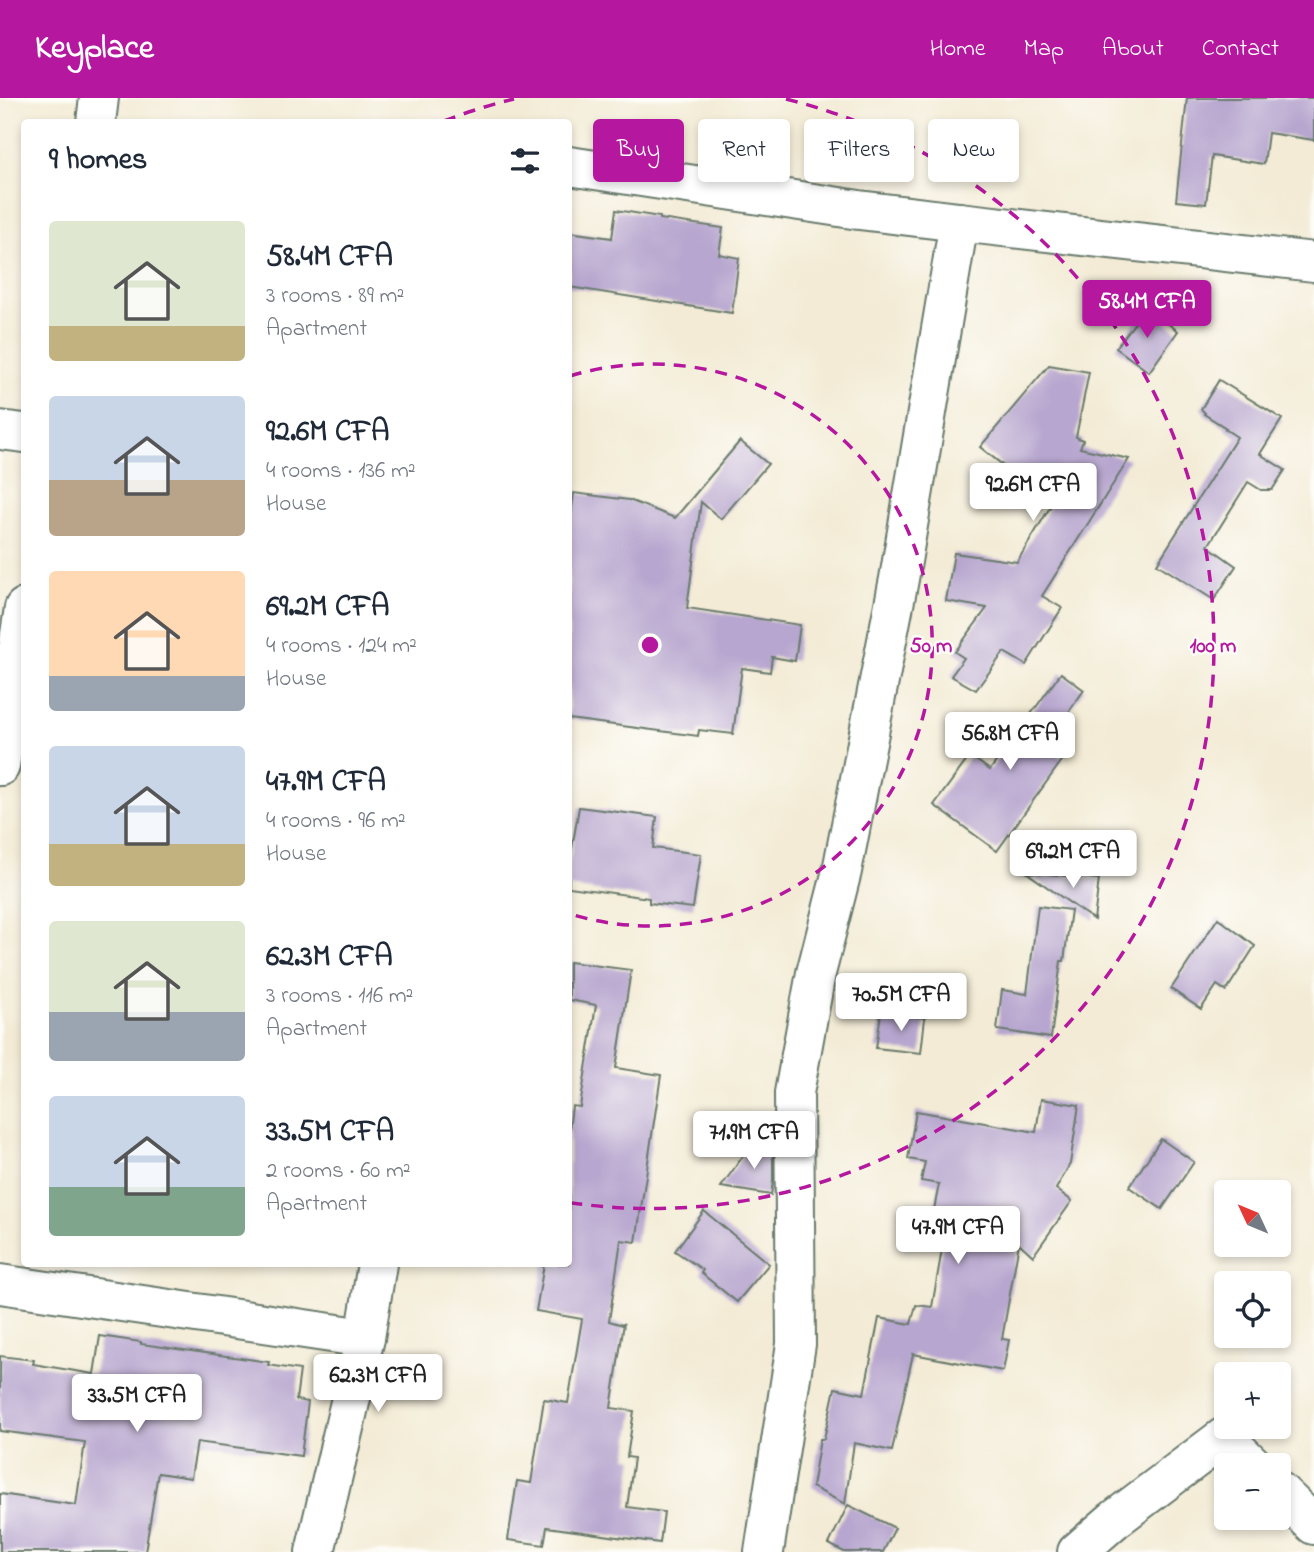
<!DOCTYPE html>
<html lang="en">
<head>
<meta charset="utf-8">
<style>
	:root { --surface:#fff; --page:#f2f2f3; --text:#1f2937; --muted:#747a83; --accent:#b5179e }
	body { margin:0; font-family:"Indie Flower",sans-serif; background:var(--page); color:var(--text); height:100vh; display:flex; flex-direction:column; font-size:26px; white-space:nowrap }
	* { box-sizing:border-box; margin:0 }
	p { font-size:23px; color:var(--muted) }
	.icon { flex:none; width:38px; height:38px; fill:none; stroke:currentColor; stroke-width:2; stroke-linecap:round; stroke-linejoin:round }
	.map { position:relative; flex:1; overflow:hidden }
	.side { position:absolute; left:21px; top:21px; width:551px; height:1148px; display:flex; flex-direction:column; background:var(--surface); border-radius:7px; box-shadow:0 4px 10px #0003 }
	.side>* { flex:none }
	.hud { position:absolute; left:593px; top:21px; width:614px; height:63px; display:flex; gap:14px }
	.needle { width:46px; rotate:314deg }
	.tools { position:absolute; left:1214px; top:1082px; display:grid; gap:14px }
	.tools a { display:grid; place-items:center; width:77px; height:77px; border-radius:7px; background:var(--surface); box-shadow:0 4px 10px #0003; font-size:35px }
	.price { position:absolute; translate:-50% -60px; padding:0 16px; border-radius:7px; background:#fff; color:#222; font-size:23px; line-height:46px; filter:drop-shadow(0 2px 4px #0008) }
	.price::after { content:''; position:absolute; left:50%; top:42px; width:21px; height:16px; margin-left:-10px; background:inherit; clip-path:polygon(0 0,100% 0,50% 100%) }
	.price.active { background:var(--accent); color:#fff }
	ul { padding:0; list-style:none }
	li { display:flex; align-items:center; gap:21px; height:175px; padding:0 28px }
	li span { display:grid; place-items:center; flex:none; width:196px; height:140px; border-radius:7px; color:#555 }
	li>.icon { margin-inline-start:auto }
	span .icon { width:84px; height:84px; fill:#fffc; stroke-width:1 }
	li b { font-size:30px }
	h2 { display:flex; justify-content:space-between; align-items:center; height:84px; padding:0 28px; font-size:30px }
	.tag { padding:0 24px; border-radius:7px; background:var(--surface); box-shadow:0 4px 10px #0003; font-size:24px; line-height:63px }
	.tag.active { background:var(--accent); color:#fff }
	header { display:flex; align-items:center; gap:42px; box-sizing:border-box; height:98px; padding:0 35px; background:var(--accent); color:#fff }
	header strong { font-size:33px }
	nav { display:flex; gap:38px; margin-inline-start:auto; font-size:24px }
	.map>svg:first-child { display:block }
	.building { fill:#b7a6cf }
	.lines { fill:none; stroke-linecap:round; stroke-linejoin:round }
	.minor-casing { stroke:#697a6c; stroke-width:42 }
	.minor { stroke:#fff; stroke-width:38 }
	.ring { fill:none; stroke:#b5179e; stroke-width:3.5; stroke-dasharray:12 9 }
	.centre { fill:#b5179e; stroke:#fdfcf7; stroke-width:3.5 }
	.ring-label { font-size:21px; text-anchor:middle; font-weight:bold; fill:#b5179e; stroke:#fdfcf7; stroke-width:5; stroke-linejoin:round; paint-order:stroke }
</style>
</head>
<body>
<header>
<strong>Keyplace</strong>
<nav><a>Home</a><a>Map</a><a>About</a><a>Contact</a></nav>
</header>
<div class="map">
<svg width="1314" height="1454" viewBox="0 0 1314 1454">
	<rect width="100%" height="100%" fill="#fdfcf7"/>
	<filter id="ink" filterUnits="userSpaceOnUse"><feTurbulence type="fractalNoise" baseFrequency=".0143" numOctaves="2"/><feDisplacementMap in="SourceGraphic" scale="14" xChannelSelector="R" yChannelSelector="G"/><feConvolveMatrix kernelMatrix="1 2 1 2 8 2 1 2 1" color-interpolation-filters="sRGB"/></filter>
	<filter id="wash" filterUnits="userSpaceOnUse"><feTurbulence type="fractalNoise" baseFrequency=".00686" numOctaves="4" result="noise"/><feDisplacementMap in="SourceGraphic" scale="28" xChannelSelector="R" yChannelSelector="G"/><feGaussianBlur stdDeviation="1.57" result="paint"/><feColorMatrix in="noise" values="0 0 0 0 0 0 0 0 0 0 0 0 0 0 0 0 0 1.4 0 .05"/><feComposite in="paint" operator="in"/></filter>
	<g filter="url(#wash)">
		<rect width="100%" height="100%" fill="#f3ebd5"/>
		<g id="blocks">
			<!-- building -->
			<g class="building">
				<path d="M 1187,0 L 1314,0 L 1314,42 L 1268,35 L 1264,66 L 1212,58 L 1206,106 L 1176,103 Z"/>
				<path d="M 616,112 L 660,119 L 660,121 L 723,130 L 719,156 L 739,160 L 732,215 L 569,189 L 569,134 L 612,140 Z"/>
				<path d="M 1146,210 L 1178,233 L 1149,274 L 1116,250 Z"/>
				<path d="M 1049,267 L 1089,274 L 1076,339 L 1083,342 L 1080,350 L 1129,361 L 1042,498 L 1062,510 L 1026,567 L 1004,554 L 976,592 L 951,578 L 964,560 L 955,554 L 987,510 L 946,503 L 954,455 L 1017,464 L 1052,406 L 980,349 Z"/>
				<path d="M 1219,282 L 1282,321 L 1260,356 L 1285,372 L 1272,392 L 1261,392 L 1248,384 L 1208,448 L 1236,468 L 1214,502 L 1157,466 L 1237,339 L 1225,331 L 1226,330 L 1204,316 L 1205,315 L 1201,311 Z"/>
				<path d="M 740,343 L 768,366 L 721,421 L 701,404 L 687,510 L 800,527 L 795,563 L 772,559 L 770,574 L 742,570 L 733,636 L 699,632 L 698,638 L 569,621 L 569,431 L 574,395 L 629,402 L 675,420 Z"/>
				<path d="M 1061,575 L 1084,592 L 1045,648 L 1063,661 L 997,753 L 934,707 L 970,658 L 990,672 Z"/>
				<path d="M 579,709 L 657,719 L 653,750 L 701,756 L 693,810 L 649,805 L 649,800 L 569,789 L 569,768 Z"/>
				<path d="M 1026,774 L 1099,781 L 1094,822 Z"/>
				<path d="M 1038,808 L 1071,812 L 1064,863 L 1061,863 L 1051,940 L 997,932 L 1002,892 L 1027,896 Z"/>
				<path d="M 1218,820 L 1255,848 L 1226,893 L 1217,887 L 1201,911 L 1171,891 Z"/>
				<path d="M 569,864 L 631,872 L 616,970 L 661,977 L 636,1144 L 621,1142 L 609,1223 L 623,1227 L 624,1225 L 611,1310 L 634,1313 L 627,1359 L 634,1360 L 627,1409 L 664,1414 L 660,1445 L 547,1429 L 544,1447 L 508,1442 L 517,1383 L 531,1385 L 544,1301 L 568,1305 L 582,1221 L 536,1213 L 544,1166 L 569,1166 L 569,1033 L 572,1008 L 580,1009 L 596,907 L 569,902 Z"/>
				<path d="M 881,915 L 925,920 L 921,955 L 876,950 Z"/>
				<path d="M 1041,1001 L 1079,1007 L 1070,1066 L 1056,1091 L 1072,1103 L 1033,1158 L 1019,1145 L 1002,1241 L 1009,1242 L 1003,1273 L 913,1256 L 892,1353 L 854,1345 L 845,1406 L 812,1389 L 820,1341 L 824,1341 L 835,1290 L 864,1296 L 879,1220 L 911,1226 L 916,1207 L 932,1209 L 944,1140 L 929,1137 L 939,1086 L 921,1083 L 925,1064 L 908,1061 L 916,1013 L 1036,1034 Z"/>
				<path d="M 1161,1041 L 1194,1064 L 1162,1111 L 1129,1089 Z"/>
				<path d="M 753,1044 L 773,1048 L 773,1083 L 771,1097 L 721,1089 Z"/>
				<path d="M 704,1113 L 769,1166 L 737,1204 L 701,1175 L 703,1172 L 675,1153 Z"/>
				<path d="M 100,1238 L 141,1244 L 141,1246 L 269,1264 L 268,1267 L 300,1272 L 296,1302 L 308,1304 L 301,1358 L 197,1344 L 191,1380 L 158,1375 L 145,1454 L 0,1454 L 0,1396 L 76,1407 L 85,1344 L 0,1333 L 0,1258 L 34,1262 L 33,1266 L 94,1276 Z"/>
				<path d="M 848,1407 L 895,1430 L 883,1454 L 844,1454 L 829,1446 Z"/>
			</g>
		</g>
	</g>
	<g filter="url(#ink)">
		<use href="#blocks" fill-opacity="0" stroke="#697a6c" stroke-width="2"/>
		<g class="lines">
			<defs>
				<g id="minor">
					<path d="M 96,24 L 99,0"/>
					<path d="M 569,68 L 859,112 L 959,124"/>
					<path d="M 0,332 L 24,335"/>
					<path d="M 0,668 L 24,510"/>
					<path d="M 0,1186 L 365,1240"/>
					<path d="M 1279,1393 L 1314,1427"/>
					<path d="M 315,1454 L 365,1240 L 377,1166"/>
					<path d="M 764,1454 L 796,1246 L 794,995 L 816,875 L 842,773 L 899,481 L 959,124 L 1314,164"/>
					<path d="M 1077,1454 L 1114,1422 L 1224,1339 L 1253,1367"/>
				</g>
			</defs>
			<!-- minor casing -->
			<use href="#minor" class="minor-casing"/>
			<!-- minor -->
			<use href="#minor" class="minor"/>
		</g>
	</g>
	<!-- distance rings -->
	<g class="ring">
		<path d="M570 278A281 281 0 1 1 570 816"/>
		<path d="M444 23A563 563 0 0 1 514 1M786 1A563 563 0 0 1 572 1105"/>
	</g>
	<circle cx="650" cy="547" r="10" class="centre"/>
	<g class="ring-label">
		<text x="931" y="554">50 m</text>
		<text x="1213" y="554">100 m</text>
	</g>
</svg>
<div class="tools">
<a><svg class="needle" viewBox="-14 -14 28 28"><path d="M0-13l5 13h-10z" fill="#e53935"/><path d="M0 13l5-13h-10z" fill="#747a83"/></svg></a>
<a><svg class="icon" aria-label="locate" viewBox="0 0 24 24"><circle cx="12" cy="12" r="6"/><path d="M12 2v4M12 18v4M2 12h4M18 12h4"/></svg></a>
<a>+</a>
<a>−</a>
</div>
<b class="price active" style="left:1147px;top:242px">58.4M CFA</b>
<b class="price" style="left:1033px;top:425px">92.6M CFA</b>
<b class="price" style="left:1010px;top:674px">56.8M CFA</b>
<b class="price" style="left:1073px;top:792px">69.2M CFA</b>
<b class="price" style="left:901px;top:935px">70.5M CFA</b>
<b class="price" style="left:754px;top:1073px">71.9M CFA</b>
<b class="price" style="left:958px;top:1168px">47.9M CFA</b>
<b class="price" style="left:378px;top:1316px">62.3M CFA</b>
<b class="price" style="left:137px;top:1336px">33.5M CFA</b>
<div class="hud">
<a class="tag active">Buy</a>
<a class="tag">Rent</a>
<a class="tag">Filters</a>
<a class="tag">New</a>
</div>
<section class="side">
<h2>9 homes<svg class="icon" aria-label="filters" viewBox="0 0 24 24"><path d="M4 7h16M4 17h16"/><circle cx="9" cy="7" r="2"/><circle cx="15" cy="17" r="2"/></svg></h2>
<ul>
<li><span style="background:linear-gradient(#dfe7d0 75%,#c2b280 0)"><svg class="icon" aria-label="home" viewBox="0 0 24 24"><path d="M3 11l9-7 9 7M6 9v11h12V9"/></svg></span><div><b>58.4M CFA</b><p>3 rooms · 89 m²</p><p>Apartment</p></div></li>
<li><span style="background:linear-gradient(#c9d6e8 60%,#b9a48a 0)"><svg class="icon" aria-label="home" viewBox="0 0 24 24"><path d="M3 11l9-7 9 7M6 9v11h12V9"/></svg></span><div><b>92.6M CFA</b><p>4 rooms · 136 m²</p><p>House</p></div></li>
<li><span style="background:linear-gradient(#ffd9b3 75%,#9aa5b1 0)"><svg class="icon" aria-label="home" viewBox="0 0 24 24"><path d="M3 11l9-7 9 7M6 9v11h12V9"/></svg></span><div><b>69.2M CFA</b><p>4 rooms · 124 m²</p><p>House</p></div></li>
<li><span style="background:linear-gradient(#c9d6e8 70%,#c2b280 0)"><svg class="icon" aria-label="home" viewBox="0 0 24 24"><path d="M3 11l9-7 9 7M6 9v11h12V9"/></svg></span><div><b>47.9M CFA</b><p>4 rooms · 96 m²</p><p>House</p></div></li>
<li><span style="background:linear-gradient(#dfe7d0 65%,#9aa5b1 0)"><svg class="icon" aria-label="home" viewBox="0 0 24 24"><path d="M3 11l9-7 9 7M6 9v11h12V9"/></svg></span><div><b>62.3M CFA</b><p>3 rooms · 116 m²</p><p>Apartment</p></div></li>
<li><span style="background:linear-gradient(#c9d6e8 65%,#7fa58c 0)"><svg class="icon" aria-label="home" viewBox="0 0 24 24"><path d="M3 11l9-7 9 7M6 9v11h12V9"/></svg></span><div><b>33.5M CFA</b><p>2 rooms · 60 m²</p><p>Apartment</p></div></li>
</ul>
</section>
</div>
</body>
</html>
